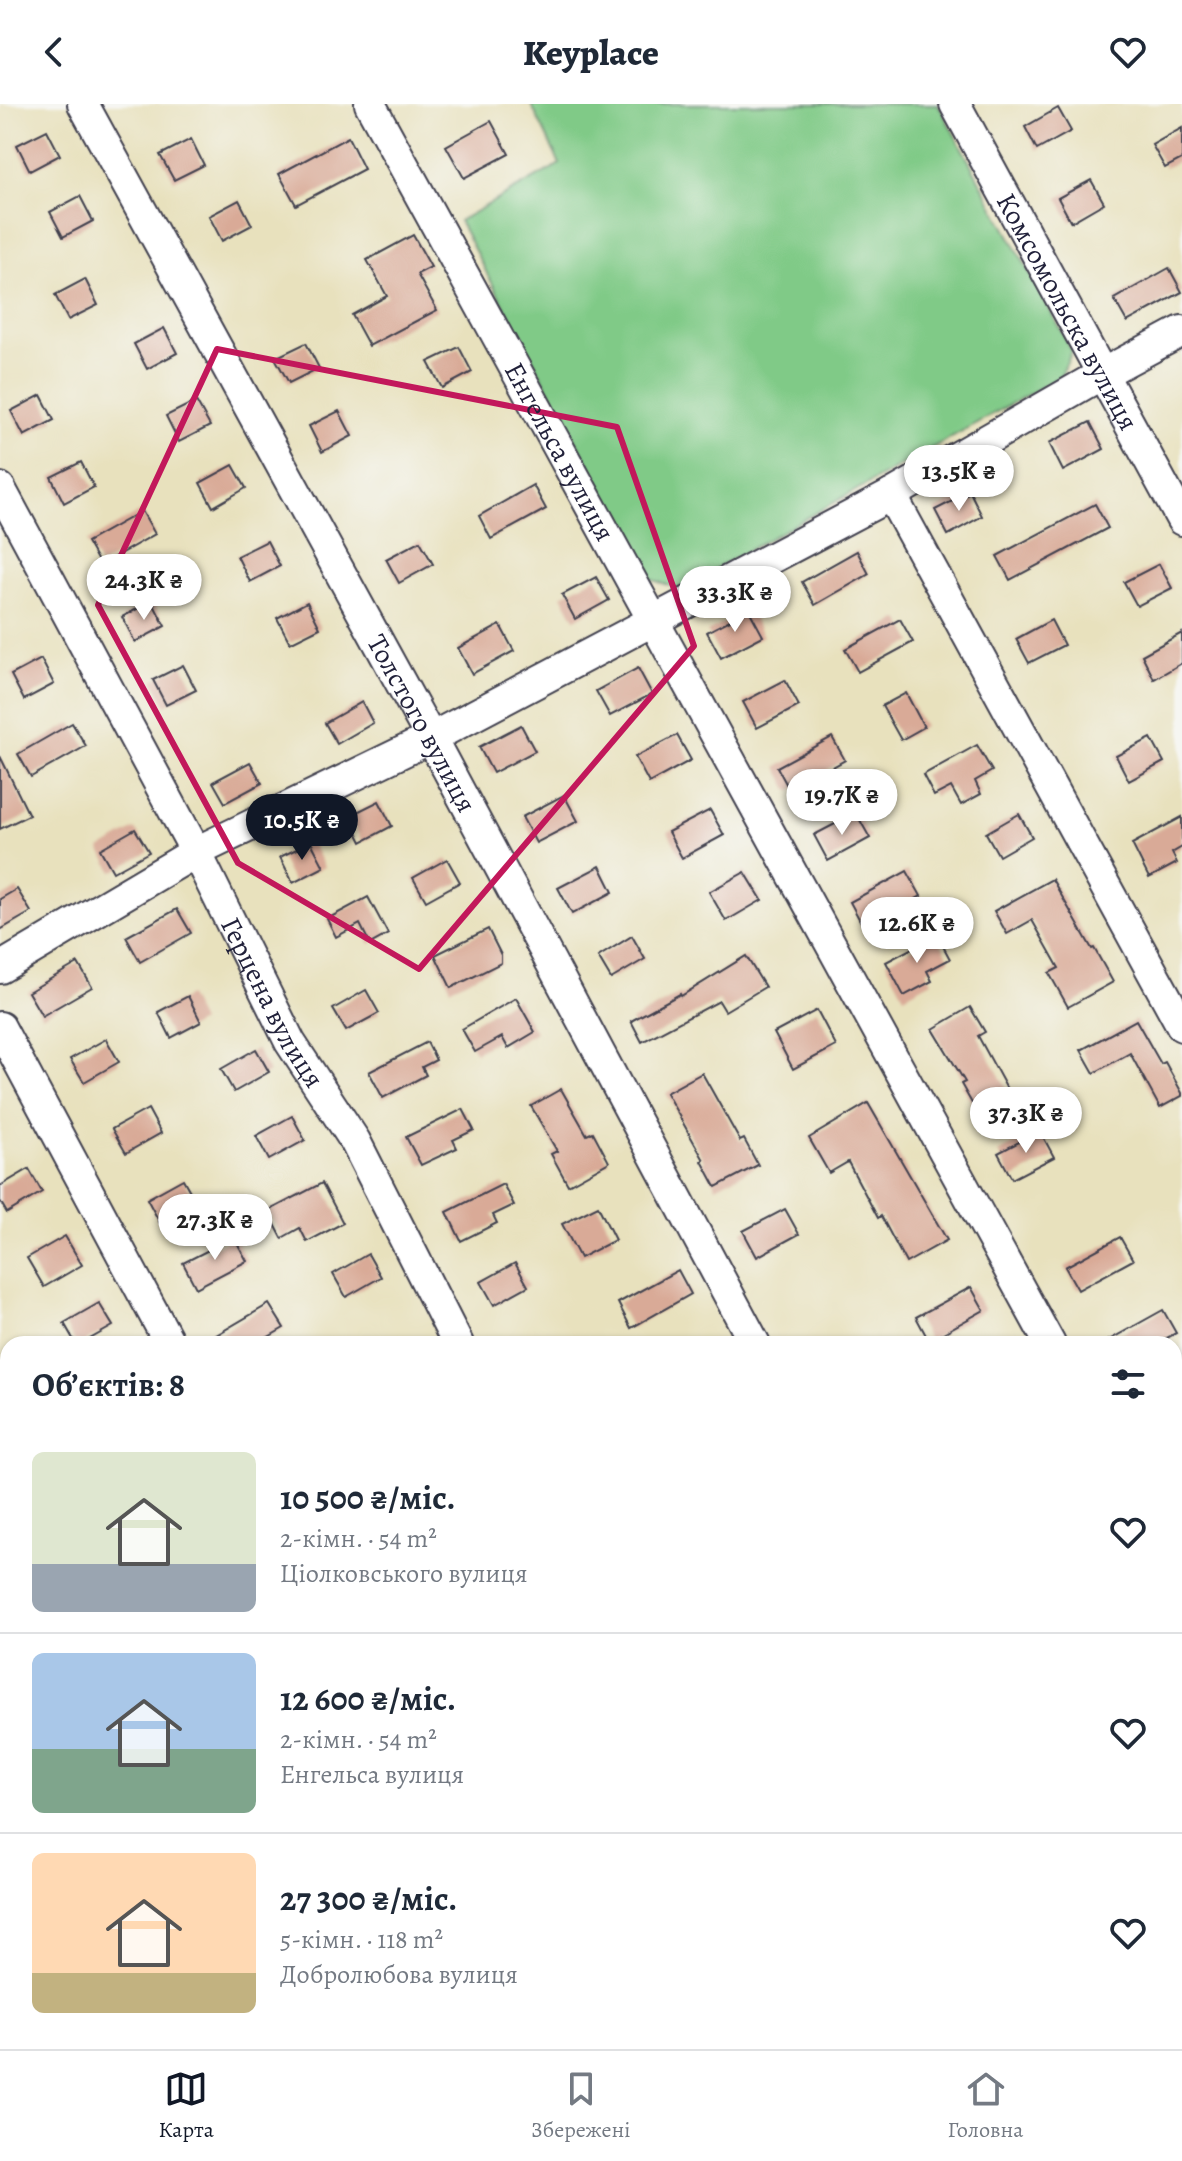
<!DOCTYPE html>
<html lang="uk">
<head>
<meta charset="utf-8">
<style>
	:root { --surface:#fff; --page:#f2f2f3; --text:#1f2937; --muted:#747a83; --line:#e0e1e3; --accent:#111827 }
	body { margin:0; font-family:Alegreya,serif; background:var(--page); color:var(--text); height:100vh; display:flex; flex-direction:column; font-size:30px; white-space:nowrap }
	* { box-sizing:border-box; margin:0 }
	p { font-size:26px; color:var(--muted) }
	.icon { flex:none; width:44px; height:44px; fill:none; stroke:currentColor; stroke-width:2; stroke-linecap:round; stroke-linejoin:round }
	.map { position:relative; flex:1; overflow:hidden }
	.sheet { position:absolute; left:0px; top:1232px; width:1182px; height:714px; display:flex; flex-direction:column; background:var(--surface); border-radius:24px 24px 0 0; box-shadow:0 2px 6px #0004 }
	.sheet>* { flex:none }
	.price { position:absolute; translate:-50% -68px; padding:0 18px; border-radius:28px; background:#fff; color:#222; font-size:26px; line-height:52px; filter:drop-shadow(0 2px 4px #0008) }
	.price::after { content:''; position:absolute; left:50%; top:48px; width:24px; height:18px; margin-left:-12px; background:inherit; clip-path:polygon(0 0,100% 0,50% 100%) }
	.price.on { background:var(--accent); color:#fff }
	ul { padding:0; list-style:none }
	li { display:flex; align-items:center; gap:24px; height:200px; padding:0 32px }
	li+li { border-top:2px solid var(--line) }
	li span { display:grid; place-items:center; flex:none; width:224px; height:160px; border-radius:12px; color:#555 }
	li>.icon { margin-inline-start:auto }
	span .icon { width:96px; height:96px; fill:#fffc; stroke-width:1 }
	li b { font-size:34px }
	h2 { display:flex; justify-content:space-between; align-items:center; height:96px; padding:0 32px; font-size:34px }
	header { display:flex; justify-content:space-between; align-items:center; height:104px; padding:0 32px; background:var(--surface); font-size:36px; font-weight:800 }
	.dock { display:flex; justify-content:space-around; align-items:center; height:112px; border-top:2px solid var(--line); background:var(--surface); font-size:22px; color:var(--muted) }
	.dock a { display:grid; justify-items:center; gap:4px }
	.dock .on { color:var(--accent) }
	.map>svg:first-child { display:block }
	.green { fill:#80ca87; stroke:#517661; stroke-width:2 }
	.building { fill:#d9aa97 }
	.lines { fill:none; stroke-linecap:round; stroke-linejoin:round }
	.lane-casing { stroke:#403f4e; stroke-width:18 }
	.street-casing { stroke:#403f4e; stroke-width:34 }
	.lane { stroke:#fff; stroke-width:14 }
	.street { stroke:#fff; stroke-width:30 }
	.marked { fill:none; stroke:#c2185b; stroke-width:6; stroke-linejoin:round }
	.labels { text-anchor:middle; stroke-width:6; stroke-linejoin:round; paint-order:stroke }
	.street-label { font-size:28px; fill:#22223b; stroke:#f6f6f2 }
</style>
</head>
<body>
<header><svg class="icon" aria-label="back" viewBox="0 0 24 24"><path d="M15 5l-7 7 7 7"/></svg>Keyplace<svg class="icon" aria-label="heart" viewBox="0 0 24 24"><path d="M12 20l-8-8c-3-5 5-10 8-4 3-6 11-1 8 4z"/></svg></header>
<div class="map">
<svg width="1182" height="1945" viewBox="0 0 1182 1945">
	<rect width="100%" height="100%" fill="#f6f6f2"/>
	<filter id="ink" filterUnits="userSpaceOnUse"><feTurbulence type="fractalNoise" baseFrequency=".0125" numOctaves="2"/><feDisplacementMap in="SourceGraphic" scale="16" xChannelSelector="R" yChannelSelector="G"/><feConvolveMatrix kernelMatrix="1 2 1 2 8 2 1 2 1" color-interpolation-filters="sRGB"/></filter>
	<filter id="wash" filterUnits="userSpaceOnUse"><feTurbulence type="fractalNoise" baseFrequency=".006" numOctaves="4" result="noise"/><feDisplacementMap in="SourceGraphic" scale="32" xChannelSelector="R" yChannelSelector="G"/><feGaussianBlur stdDeviation="1.8" result="paint"/><feColorMatrix in="noise" values="0 0 0 0 0 0 0 0 0 0 0 0 0 0 0 0 0 1.4 0 .05"/><feComposite in="paint" operator="in"/></filter>
	<g filter="url(#wash)">
		<rect width="100%" height="100%" fill="#e8e1bd"/>
		<!-- green -->
		<path class="green" d="M 531,0 L 938,0 L 1072,247 L 1061,272 L 679,485 L 650,475 L 459,117 L 560,60 Z"/>
		<g id="blocks">
			<!-- building -->
			<g class="building">
				<path d="M 1058,4 L 1071,27 L 1037,46 L 1025,23 Z"/>
				<path d="M 491,17 L 509,50 L 464,74 L 446,42 Z"/>
				<path d="M 1182,24 L 1182,55 L 1165,64 L 1152,41 Z"/>
				<path d="M 47,26 L 60,51 L 30,67 L 17,41 Z"/>
				<path d="M 348,33 L 364,65 L 296,101 L 279,70 Z"/>
				<path d="M 191,35 L 204,61 L 174,76 L 160,51 Z"/>
				<path d="M 1091,76 L 1104,99 L 1071,118 L 1058,94 Z"/>
				<path d="M 80,92 L 93,117 L 63,133 L 50,108 Z"/>
				<path d="M 239,96 L 252,121 L 222,137 L 209,112 Z"/>
				<path d="M 413,131 L 431,163 L 417,170 L 437,206 L 369,242 L 352,211 L 387,192 L 367,156 Z"/>
				<path d="M 1169,164 L 1182,188 L 1127,218 L 1114,195 Z"/>
				<path d="M 85,175 L 98,201 L 68,216 L 55,191 Z"/>
				<path d="M 164,224 L 177,249 L 147,265 L 134,240 Z"/>
				<path d="M 306,239 L 319,264 L 289,279 L 275,254 Z"/>
				<path d="M 459,243 L 472,268 L 442,284 L 428,258 Z"/>
				<path d="M 41,291 L 54,316 L 24,332 L 11,307 Z"/>
				<path d="M 196,297 L 210,322 L 179,338 L 166,312 Z"/>
				<path d="M 339,307 L 352,332 L 322,348 L 309,322 Z"/>
				<path d="M 1090,318 L 1104,345 L 1063,367 L 1049,339 Z"/>
				<path d="M 81,358 L 94,383 L 64,399 L 51,373 Z"/>
				<path d="M 233,361 L 246,384 L 213,403 L 200,379 Z"/>
				<path d="M 533,381 L 546,405 L 491,435 L 479,412 Z"/>
				<path d="M 970,388 L 982,412 L 948,431 L 935,406 Z"/>
				<path d="M 1095,400 L 1108,424 L 1010,476 L 997,452 Z"/>
				<path d="M 142,407 L 155,430 L 100,461 L 87,438 Z"/>
				<path d="M 267,437 L 280,462 L 250,478 L 237,452 Z"/>
				<path d="M 420,437 L 433,460 L 399,479 L 386,455 Z"/>
				<path d="M 857,447 L 869,470 L 815,501 L 802,478 Z"/>
				<path d="M 1159,460 L 1172,484 L 1137,502 L 1124,478 Z"/>
				<path d="M 596,473 L 609,496 L 575,515 L 562,491 Z"/>
				<path d="M 152,497 L 165,522 L 135,538 L 122,513 Z"/>
				<path d="M 307,498 L 320,524 L 290,539 L 277,514 Z"/>
				<path d="M 749,506 L 763,532 L 721,554 L 707,528 Z"/>
				<path d="M 900,515 L 913,538 L 858,568 L 845,545 Z"/>
				<path d="M 1051,516 L 1064,541 L 1029,559 L 1016,535 Z"/>
				<path d="M 500,521 L 514,547 L 472,570 L 458,544 Z"/>
				<path d="M 1182,529 L 1182,559 L 1154,575 L 1142,551 Z"/>
				<path d="M 41,555 L 54,580 L 24,596 L 11,571 Z"/>
				<path d="M 183,561 L 196,586 L 166,601 L 153,576 Z"/>
				<path d="M 638,564 L 652,590 L 610,612 L 596,587 Z"/>
				<path d="M 785,576 L 799,602 L 757,624 L 743,598 Z"/>
				<path d="M 906,589 L 924,623 L 901,636 L 882,602 Z"/>
				<path d="M 362,598 L 373,619 L 337,640 L 325,619 Z"/>
				<path d="M 72,619 L 86,642 L 31,673 L 18,650 Z"/>
				<path d="M 521,621 L 535,647 L 493,669 L 479,643 Z"/>
				<path d="M 677,631 L 691,656 L 649,679 L 635,653 Z"/>
				<path d="M 832,633 L 845,656 L 790,687 L 777,663 Z"/>
				<path d="M 1151,634 L 1164,658 L 1129,677 L 1116,652 Z"/>
				<path d="M 977,641 L 992,667 L 975,677 L 981,690 L 961,701 L 951,683 L 934,692 L 923,671 Z"/>
				<path d="M 0,652 L 29,711 L 0,725 Z"/>
				<path d="M 250,658 L 262,679 L 225,699 L 213,678 Z"/>
				<path d="M 564,691 L 578,717 L 536,739 L 522,713 Z"/>
				<path d="M 379,697 L 392,722 L 362,738 L 349,712 Z"/>
				<path d="M 710,706 L 724,731 L 682,754 L 668,728 Z"/>
				<path d="M 856,709 L 870,734 L 828,757 L 814,731 Z"/>
				<path d="M 1019,710 L 1032,733 L 999,752 L 986,729 Z"/>
				<path d="M 1182,713 L 1182,743 L 1172,749 L 1177,759 L 1149,774 L 1132,740 Z"/>
				<path d="M 135,725 L 149,748 L 113,768 L 100,745 Z"/>
				<path d="M 311,738 L 324,763 L 293,779 L 280,753 Z"/>
				<path d="M 447,755 L 460,778 L 426,797 L 413,774 Z"/>
				<path d="M 600,762 L 613,788 L 572,810 L 558,784 Z"/>
				<path d="M 907,767 L 921,792 L 864,824 L 850,798 Z"/>
				<path d="M 745,768 L 762,796 L 726,817 L 709,788 Z"/>
				<path d="M 1052,775 L 1092,845 L 1094,844 L 1113,878 L 1068,903 L 1049,869 L 1059,864 L 1032,816 L 1007,830 L 994,807 Z"/>
				<path d="M 17,785 L 31,808 L 0,826 L 0,795 Z"/>
				<path d="M 368,793 L 388,830 L 370,840 L 360,820 L 336,833 L 327,815 Z"/>
				<path d="M 177,805 L 191,829 L 140,858 L 126,833 Z"/>
				<path d="M 488,825 L 501,851 L 501,859 L 451,884 L 435,851 Z"/>
				<path d="M 937,831 L 950,855 L 927,867 L 932,877 L 904,892 L 886,858 Z"/>
				<path d="M 632,832 L 645,855 L 611,875 L 598,853 Z"/>
				<path d="M 746,852 L 765,883 L 725,907 L 719,897 L 642,938 L 631,917 L 680,890 L 681,892 Z"/>
				<path d="M 78,859 L 92,883 L 42,912 L 28,888 Z"/>
				<path d="M 366,886 L 379,909 L 346,927 L 333,905 Z"/>
				<path d="M 188,892 L 201,918 L 171,934 L 158,908 Z"/>
				<path d="M 516,894 L 535,928 L 508,944 L 502,933 L 475,948 L 462,925 Z"/>
				<path d="M 970,903 L 985,928 L 978,932 L 1007,985 L 974,1003 L 961,980 L 965,978 L 933,925 Z"/>
				<path d="M 817,906 L 836,942 L 793,965 L 774,929 Z"/>
				<path d="M 1136,916 L 1161,960 L 1165,958 L 1182,989 L 1182,992 L 1160,1004 L 1130,949 L 1094,969 L 1081,946 Z"/>
				<path d="M 106,935 L 119,958 L 84,978 L 70,955 Z"/>
				<path d="M 427,938 L 436,956 L 422,963 L 426,971 L 383,994 L 369,968 Z"/>
				<path d="M 256,945 L 269,968 L 234,988 L 221,965 Z"/>
				<path d="M 702,969 L 740,1037 L 744,1035 L 758,1061 L 716,1083 L 702,1057 L 704,1056 L 666,989 Z"/>
				<path d="M 561,985 L 587,1031 L 593,1028 L 609,1058 L 568,1081 L 551,1050 L 557,1047 L 531,1002 Z"/>
				<path d="M 868,999 L 947,1136 L 906,1159 L 881,1112 L 878,1114 L 848,1058 L 829,1069 L 809,1034 Z"/>
				<path d="M 148,1005 L 161,1029 L 126,1049 L 112,1025 Z"/>
				<path d="M 463,1005 L 474,1026 L 453,1036 L 457,1044 L 421,1061 L 406,1033 Z"/>
				<path d="M 292,1012 L 305,1036 L 269,1056 L 256,1032 Z"/>
				<path d="M 1040,1027 L 1054,1053 L 1012,1075 L 998,1049 Z"/>
				<path d="M 29,1065 L 42,1088 L 7,1109 L 0,1097 L 0,1082 Z"/>
				<path d="M 183,1075 L 196,1098 L 160,1119 L 147,1095 Z"/>
				<path d="M 322,1079 L 343,1119 L 307,1138 L 300,1124 L 282,1134 L 268,1107 Z"/>
				<path d="M 503,1080 L 514,1101 L 493,1111 L 497,1119 L 461,1137 L 447,1108 Z"/>
				<path d="M 598,1102 L 615,1136 L 580,1154 L 562,1120 Z"/>
				<path d="M 785,1105 L 799,1130 L 757,1153 L 743,1127 Z"/>
				<path d="M 65,1132 L 82,1161 L 44,1183 L 27,1154 Z"/>
				<path d="M 234,1133 L 247,1157 L 196,1184 L 183,1159 Z"/>
				<path d="M 1120,1133 L 1133,1156 L 1078,1186 L 1065,1163 Z"/>
				<path d="M 368,1150 L 381,1173 L 346,1193 L 333,1170 Z"/>
				<path d="M 515,1159 L 528,1182 L 494,1201 L 481,1178 Z"/>
				<path d="M 678,1166 L 691,1190 L 631,1224 L 618,1199 Z"/>
				<path d="M 971,1183 L 984,1206 L 929,1237 L 916,1213 Z"/>
				<path d="M 99,1199 L 113,1222 L 81,1240 L 76,1240 L 64,1219 Z"/>
				<path d="M 269,1200 L 284,1224 L 256,1240 L 201,1240 Z"/>
				<path d="M 1163,1206 L 1176,1229 L 1156,1240 L 1102,1240 Z"/>
			</g>
		</g>
	</g>
	<g filter="url(#ink)">
		<use href="#blocks" fill-opacity="0" stroke="#403f4e" stroke-width="2"/>
		<g class="lines">
			<defs>
				<g id="lane">
					<path d="M 1174,1278 L 1182,1273"/>
					<path d="M 0,1910 L 8,1905"/>
				</g>
				<g id="street">
					<path id="s1" d="M 83,0 L 431,634 L 755,1240"/>
					<path id="s2" d="M 370,0 L 1050,1240"/>
					<path id="s3" d="M 955,0 L 1182,416"/>
					<path id="s4" d="M 0,384 L 196,748 L 290,938 L 355,1037 L 458,1240"/>
					<path d="M 891,391 L 1182,922"/>
					<path d="M 0,864 L 196,748 L 431,634 L 891,391 L 1102,270 L 1182,227"/>
					<path d="M 0,923 L 170,1240"/>
					<path d="M 0,1479 L 8,1494"/>
				</g>
			</defs>
			<!-- lane casing -->
			<use href="#lane" class="lane-casing"/>
			<!-- street casing -->
			<use href="#street" class="street-casing"/>
			<!-- lane -->
			<use href="#lane" class="lane"/>
			<!-- street -->
			<use href="#street" class="street"/>
		</g>
	</g>
	<!-- marked area -->
	<path class="marked" d="M 217,245 L 617,323 L 694,542 L 419,865 L 238,759 L 98,501 Z"/>
	<g class="labels">
		<!-- street labels -->
		<g class="street-label">
			<text dy="10" stroke="none"><textPath href="#s3" startOffset="236">Комсомольска вулиця</textPath></text>
			<text dy="10" stroke="none"><textPath href="#s2" startOffset="396">Енгельса вулиця</textPath></text>
			<text dy="10" stroke="none"><textPath href="#s1" startOffset="706">Толстого вулиця</textPath></text>
			<text dy="10" stroke="none"><textPath href="#s4" startOffset="582">Герцена вулиця</textPath></text>
		</g>
	</g>
</svg>
<b class="price" style="left:959px;top:409px">13.5K ₴</b>
<b class="price" style="left:144px;top:518px">24.3K ₴</b>
<b class="price" style="left:735px;top:530px">33.3K ₴</b>
<b class="price" style="left:842px;top:733px">19.7K ₴</b>
<b class="price on" style="left:302px;top:758px">10.5K ₴</b>
<b class="price" style="left:917px;top:861px">12.6K ₴</b>
<b class="price" style="left:1026px;top:1051px">37.3K ₴</b>
<b class="price" style="left:215px;top:1158px">27.3K ₴</b>
<section class="sheet">
<h2>Об’єктів: 8<svg class="icon" aria-label="filters" viewBox="0 0 24 24"><path d="M4 7h16M4 17h16"/><circle cx="9" cy="7" r="2"/><circle cx="15" cy="17" r="2"/></svg></h2>
<ul>
<li><span style="background:linear-gradient(#dfe7d0 70%,#9aa5b1 0)"><svg class="icon" aria-label="home" viewBox="0 0 24 24"><path d="M3 11l9-7 9 7M6 9v11h12V9"/></svg></span><div><b>10 500 ₴/міс.</b><p>2-кімн. · 54 m²</p><p>Ціолковського вулиця</p></div><svg class="icon" aria-label="heart" viewBox="0 0 24 24"><path d="M12 20l-8-8c-3-5 5-10 8-4 3-6 11-1 8 4z"/></svg></li>
<li><span style="background:linear-gradient(#a9c7e8 60%,#7fa58c 0)"><svg class="icon" aria-label="home" viewBox="0 0 24 24"><path d="M3 11l9-7 9 7M6 9v11h12V9"/></svg></span><div><b>12 600 ₴/міс.</b><p>2-кімн. · 54 m²</p><p>Енгельса вулиця</p></div><svg class="icon" aria-label="heart" viewBox="0 0 24 24"><path d="M12 20l-8-8c-3-5 5-10 8-4 3-6 11-1 8 4z"/></svg></li>
<li><span style="background:linear-gradient(#ffd9b3 75%,#c2b280 0)"><svg class="icon" aria-label="home" viewBox="0 0 24 24"><path d="M3 11l9-7 9 7M6 9v11h12V9"/></svg></span><div><b>27 300 ₴/міс.</b><p>5-кімн. · 118 m²</p><p>Добролюбова вулиця</p></div><svg class="icon" aria-label="heart" viewBox="0 0 24 24"><path d="M12 20l-8-8c-3-5 5-10 8-4 3-6 11-1 8 4z"/></svg></li>
</ul>
</section>
</div>
<nav class="dock">
<a class="on"><svg class="icon" aria-label="map" viewBox="0 0 24 24"><path d="M3 6l6-2 6 2 6-2v14l-6 2-6-2-6 2zM9 4v14M15 6v14"/></svg>Карта</a>
<a><svg class="icon" aria-label="saved" viewBox="0 0 24 24"><path d="M7 4h10v16l-5-4-5 4z"/></svg>Збережені</a>
<a><svg class="icon" aria-label="home" viewBox="0 0 24 24"><path d="M3 11l9-7 9 7M6 9v11h12V9"/></svg>Головна</a>
</nav>
</body>
</html>
